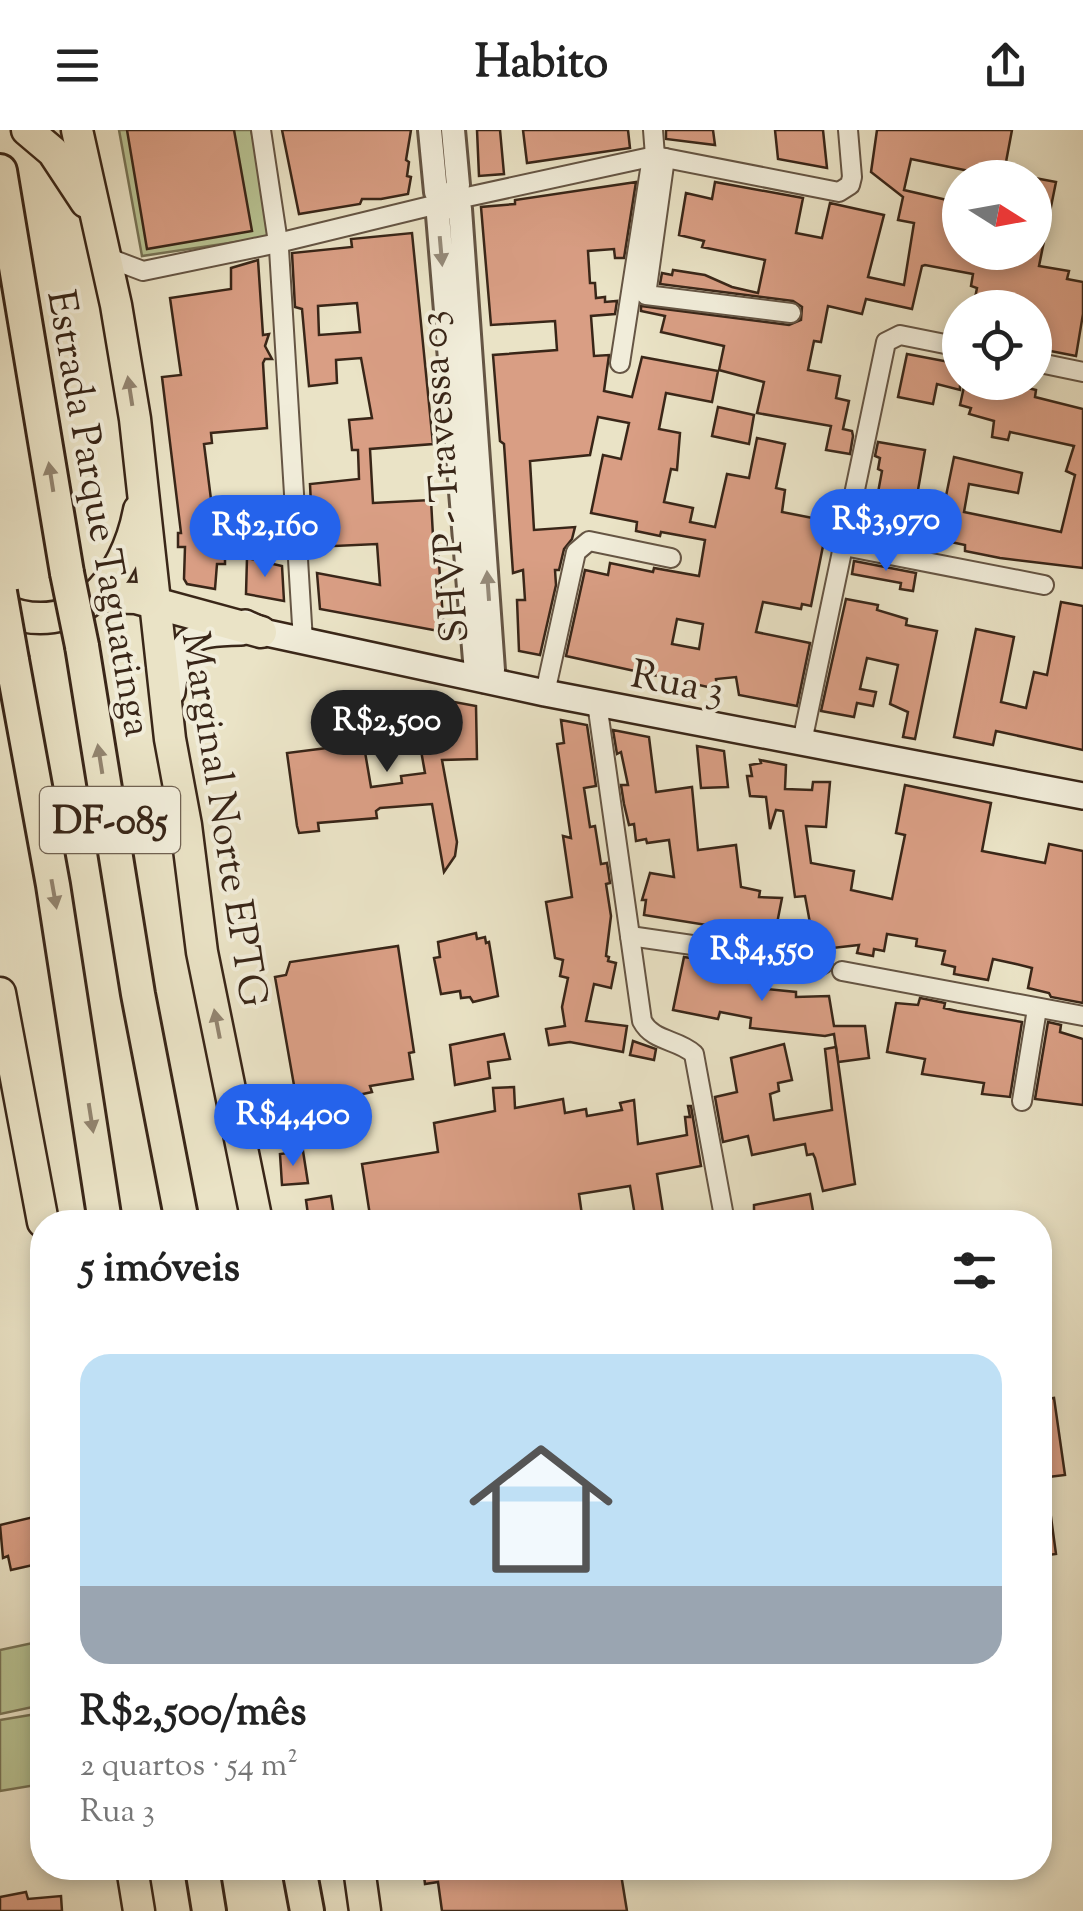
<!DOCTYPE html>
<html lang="pt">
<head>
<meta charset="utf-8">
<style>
	:root { --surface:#fff; --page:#f2f2f2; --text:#222; --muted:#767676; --accent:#2563eb }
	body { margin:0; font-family:"Sorts Mill Goudy",serif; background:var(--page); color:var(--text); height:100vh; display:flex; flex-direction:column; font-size:38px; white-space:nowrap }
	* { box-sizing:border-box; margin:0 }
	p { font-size:32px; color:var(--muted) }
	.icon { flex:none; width:55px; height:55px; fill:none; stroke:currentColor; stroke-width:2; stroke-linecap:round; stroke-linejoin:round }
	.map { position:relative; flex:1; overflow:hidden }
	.drawer { position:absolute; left:30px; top:1080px; width:1022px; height:670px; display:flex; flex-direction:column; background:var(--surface); border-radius:40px; box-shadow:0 5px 15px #0003 }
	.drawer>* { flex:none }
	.needle { width:65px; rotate:101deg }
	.controls { position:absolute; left:942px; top:30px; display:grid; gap:20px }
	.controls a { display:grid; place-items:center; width:110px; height:110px; border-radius:50%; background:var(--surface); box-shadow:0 5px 15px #0003; font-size:50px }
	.price { position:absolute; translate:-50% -85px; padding:0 22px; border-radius:35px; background:var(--accent); color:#fff; font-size:32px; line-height:65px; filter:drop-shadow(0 2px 5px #0008) }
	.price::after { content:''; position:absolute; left:50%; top:60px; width:30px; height:22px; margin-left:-15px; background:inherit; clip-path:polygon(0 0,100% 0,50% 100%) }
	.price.current { background:#222; color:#fff }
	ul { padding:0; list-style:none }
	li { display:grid; align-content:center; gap:20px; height:530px; padding:0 50px }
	li span { display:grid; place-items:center; height:310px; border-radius:30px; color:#555 }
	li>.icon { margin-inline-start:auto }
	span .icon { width:180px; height:180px; fill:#fffc; stroke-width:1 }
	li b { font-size:42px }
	h2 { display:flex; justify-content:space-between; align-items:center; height:120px; padding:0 50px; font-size:42px }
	header { display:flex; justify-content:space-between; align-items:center; height:130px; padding:0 50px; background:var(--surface); font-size:45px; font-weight:800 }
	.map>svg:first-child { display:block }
	.green { fill:#b8c393; stroke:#787456; stroke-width:2.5 }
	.building { fill:#d99e84; stroke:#392618; stroke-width:2.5; fill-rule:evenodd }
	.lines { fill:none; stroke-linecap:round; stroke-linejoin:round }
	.minor-casing { stroke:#655544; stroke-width:22 }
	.tertiary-casing { stroke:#655544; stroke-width:28 }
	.secondary-casing { stroke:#392618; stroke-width:30 }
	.primary-casing { stroke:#392618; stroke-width:35 }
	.motorway-casing { stroke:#392618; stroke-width:38 }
	.minor { stroke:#f1edda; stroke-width:18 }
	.tertiary { stroke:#f1edda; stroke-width:22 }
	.secondary { stroke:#f1edda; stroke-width:25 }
	.primary { stroke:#eae3c6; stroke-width:30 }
	.motorway { stroke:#eae3c6; stroke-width:32 }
	.motorway-bridge-casing { stroke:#392618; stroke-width:38; stroke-linecap:butt }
	.motorway-bridge { stroke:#eae3c6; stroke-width:32 }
	.oneway { fill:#958a79 }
	.oneway2 { fill:#92846f }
	.labels { text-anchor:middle; stroke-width:8; stroke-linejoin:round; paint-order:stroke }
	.shield { fill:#f1edda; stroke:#706252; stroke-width:2.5 }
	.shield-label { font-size:38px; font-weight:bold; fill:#392618 }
	.street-label { font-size:40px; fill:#392618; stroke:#f1edda }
</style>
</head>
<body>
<header><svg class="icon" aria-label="menu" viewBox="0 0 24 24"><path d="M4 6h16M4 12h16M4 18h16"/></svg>Habito<svg class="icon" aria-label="share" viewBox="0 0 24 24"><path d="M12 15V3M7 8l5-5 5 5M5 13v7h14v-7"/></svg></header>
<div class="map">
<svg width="1083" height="1781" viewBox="0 0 1083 1781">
	<rect width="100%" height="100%" fill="#eae3c6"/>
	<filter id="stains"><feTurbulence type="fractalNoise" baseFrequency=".002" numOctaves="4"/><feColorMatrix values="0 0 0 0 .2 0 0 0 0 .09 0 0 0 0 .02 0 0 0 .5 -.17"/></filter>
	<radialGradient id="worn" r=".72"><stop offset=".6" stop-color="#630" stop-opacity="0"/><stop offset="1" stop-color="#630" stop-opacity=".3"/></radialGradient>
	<!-- green -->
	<g class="green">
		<path d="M 119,0 L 251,0 L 276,106 L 142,126 Z"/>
		<path d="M 42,1511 L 42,1575 L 0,1584 L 0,1520 Z"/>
		<path d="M 42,1583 L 42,1654 L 0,1661 L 0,1590 Z"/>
	</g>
	<!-- building -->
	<g class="building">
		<path d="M 127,0 L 234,0 L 252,101 L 147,119 Z"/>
		<path d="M 282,0 L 411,0 L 406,30 L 409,32 L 407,46 L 411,47 L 408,64 L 381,69 L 362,69 L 360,74 L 299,84 Z"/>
		<path d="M 477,0 L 500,0 L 504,44 L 479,46 Z"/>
		<path d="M 523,0 L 628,0 L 630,18 L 527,33 Z"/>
		<path d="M 666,0 L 713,0 L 715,15 L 666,9 Z"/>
		<path d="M 775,0 L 823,0 L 827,38 L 778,29 Z"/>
		<path d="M 877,0 L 1012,0 L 1003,48 L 911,29 L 904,60 L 960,73 L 960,122 L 1035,122 L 1035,48 L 1056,52 L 1039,136 L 1069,141 L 1067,149 L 1083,152 L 1083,184 L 1076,226 L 1035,218 L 1035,178 L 997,178 L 998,172 L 975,168 L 977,158 L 971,156 L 973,144 L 925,135 L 922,136 L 912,179 L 866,169 L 862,184 L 828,176 L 821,212 L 814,211 L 808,240 L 840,246 L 836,268 L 849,271 L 843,299 L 852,301 L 853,306 L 850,324 L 826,320 L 831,296 L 757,283 L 764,252 L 719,240 L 724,216 L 661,202 L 665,186 L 641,181 L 641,176 L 789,195 L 801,190 L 802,177 L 793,171 L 660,154 L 662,143 L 672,145 L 673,140 L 705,145 L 732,157 L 758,163 L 765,130 L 702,117 L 704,111 L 679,105 L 686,63 L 712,69 L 715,52 L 803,68 L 796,103 L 822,108 L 830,73 L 884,85 L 868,147 L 904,155 L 914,93 L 898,90 L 903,67 L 871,42 Z"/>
		<path d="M 636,52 L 624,128 L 615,128 L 614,119 L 588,121 L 590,153 L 595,153 L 596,168 L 605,167 L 605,172 L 617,171 L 615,184 L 591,186 L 594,226 L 609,225 L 604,261 L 632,267 L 642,227 L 718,241 L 712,272 L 666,263 L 659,299 L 680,303 L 677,340 L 671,339 L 664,372 L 693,378 L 690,392 L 715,397 L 727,344 L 749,348 L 757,308 L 785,314 L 776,358 L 785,360 L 782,382 L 828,391 L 811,476 L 802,474 L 801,479 L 763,472 L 756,502 L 810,513 L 797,576 L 739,565 L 736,547 L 716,549 L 717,559 L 566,526 L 585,440 L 608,445 L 610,433 L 653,442 L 654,438 L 699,446 L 705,410 L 661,402 L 660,406 L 636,401 L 637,392 L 591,383 L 603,325 L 621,329 L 629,293 L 598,287 L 590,325 L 530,331 L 534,400 L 575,397 L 572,409 L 564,419 L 559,440 L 555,440 L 556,455 L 540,525 L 519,521 L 517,470 L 525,470 L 523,440 L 513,443 L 504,314 L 500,311 L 493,225 L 557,220 L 555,191 L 491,195 L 481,77 L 515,74 L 515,70 ZM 677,489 L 703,494 L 699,519 L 672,514 Z"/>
		<path d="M 412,103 L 433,314 L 370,319 L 373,373 L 431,370 L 433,406 L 437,406 L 444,502 L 320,479 L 317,443 L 380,455 L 377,414 L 313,417 L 310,354 L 359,349 L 358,320 L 352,320 L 349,290 L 372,288 L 361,228 L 336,230 L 337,253 L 309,256 L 302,179 L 295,177 L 292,123 L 352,117 L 351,109 ZM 357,173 L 360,202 L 319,205 L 318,176 Z"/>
		<path d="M 258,130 L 263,205 L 269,204 L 265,216 L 272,229 L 265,229 L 263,233 L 267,298 L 211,303 L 212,313 L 204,314 L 215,401 L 279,395 L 280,419 L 225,423 L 225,434 L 217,434 L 215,459 L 187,454 L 184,449 L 185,417 L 178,417 L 178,403 L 181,403 L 162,247 L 181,245 L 170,168 L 231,159 L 231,138 Z"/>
		<path d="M 907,224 L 960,234 L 960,260 L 937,254 L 933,274 L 898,267 Z"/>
		<path d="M 965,252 L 1004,252 L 1036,260 L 1035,267 L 1083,279 L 1083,438 L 1000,428 L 965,421 L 965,415 L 904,402 L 902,406 L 871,400 L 882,341 L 878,339 L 880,328 L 875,326 L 878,312 L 925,320 L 918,360 L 946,366 L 954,327 L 1022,343 L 1018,363 L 969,354 L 964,382 L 1061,402 L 1075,345 L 1066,341 L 1074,316 L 1010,302 L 1008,310 L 992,307 L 994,291 L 969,284 L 971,278 L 960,275 Z"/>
		<path d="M 718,277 L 754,285 L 749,314 L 712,306 Z"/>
		<path d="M 247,428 L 282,436 L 284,471 L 246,464 Z"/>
		<path d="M 854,431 L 916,443 L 913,461 L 900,459 L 901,453 L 852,444 Z"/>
		<path d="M 846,469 L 878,475 L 877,480 L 907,489 L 906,495 L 937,501 L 915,609 L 903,607 L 908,582 L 890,574 L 898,535 L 867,528 L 860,559 L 876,562 L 873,576 L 857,573 L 854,587 L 821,581 Z"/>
		<path d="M 1061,472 L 1083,476 L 1083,620 L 996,601 L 993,615 L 954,607 L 976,499 L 1014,507 L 1001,572 L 1026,578 L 1034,542 L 1047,545 Z"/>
		<path d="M 411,564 L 476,576 L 477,629 L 442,630 L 457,712 L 455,726 L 444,742 L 432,674 L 380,678 L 376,681 L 377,688 L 318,693 L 319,701 L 299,703 L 297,696 L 287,623 L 359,614 L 360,622 L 365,622 L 371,657 L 402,653 L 401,646 L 425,643 Z"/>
		<path d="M 561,590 L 587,595 L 596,656 L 584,658 L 590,697 L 595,696 L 601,734 L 607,733 L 610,753 L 606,754 L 611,786 L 606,826 L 609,827 L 608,831 L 616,833 L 611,858 L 594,854 L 586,891 L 627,896 L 623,922 L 570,912 L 549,915 L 546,899 L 565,896 L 562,877 L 568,848 L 560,846 L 563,830 L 555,828 L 546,772 L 572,767 L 563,706 L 571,708 L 557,614 L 564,613 Z"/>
		<path d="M 613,600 L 649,607 L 656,662 L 692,657 L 698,720 L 736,715 L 741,757 L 760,761 L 759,767 L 782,768 L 773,814 L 712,804 L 713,796 L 644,785 L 646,770 L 642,770 L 650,743 L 674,747 L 669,710 L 647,713 L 646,709 L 636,711 L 634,694 L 629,695 L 624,674 L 621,655 L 628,655 L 621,622 L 617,624 Z"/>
		<path d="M 697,616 L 724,621 L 728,657 L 701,658 Z"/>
		<path d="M 760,630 L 786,635 L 785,659 L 812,660 L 813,652 L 830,652 L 826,697 L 806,696 L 811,733 L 854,741 L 851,760 L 892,769 L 905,705 L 896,703 L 905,655 L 991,673 L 982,721 L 1045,733 L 1049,714 L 1083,721 L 1083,873 L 1051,867 L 1049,863 L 1028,858 L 1032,838 L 1016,834 L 993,829 L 988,850 L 954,844 L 955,837 L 942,834 L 945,821 L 916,816 L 917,809 L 887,804 L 884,821 L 874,819 L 873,826 L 857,823 L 859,815 L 815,820 L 805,766 L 795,767 L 783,681 L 776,680 L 770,699 L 766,667 L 750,666 L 747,646 L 752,646 L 750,635 L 761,633 Z"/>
		<path d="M 476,803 L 477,809 L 485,807 L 486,813 L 489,812 L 498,866 L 473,872 L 470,867 L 461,868 L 460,861 L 441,864 L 434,828 L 440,827 L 438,812 Z"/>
		<path d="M 398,816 L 414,922 L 409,923 L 413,949 L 370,956 L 372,962 L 298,978 L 275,847 L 286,845 L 290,832 Z"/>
		<path d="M 684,827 L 768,840 L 766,859 L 796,862 L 796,867 L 829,866 L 834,896 L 865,896 L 869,928 L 838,932 L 834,904 L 825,906 L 750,898 L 751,888 L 720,882 L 718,889 L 673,880 Z"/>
		<path d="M 920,868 L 945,873 L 944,878 L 957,881 L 1022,892 L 1010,967 L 982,964 L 984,953 L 922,944 L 925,929 L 887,922 L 896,873 L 918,875 Z"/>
		<path d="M 1048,892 L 1061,895 L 1060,902 L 1083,909 L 1083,975 L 1035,969 Z"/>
		<path d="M 504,904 L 510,929 L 488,932 L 490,948 L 455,955 L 450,915 Z"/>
		<path d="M 633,911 L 656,919 L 654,930 L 630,925 Z"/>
		<path d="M 784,914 L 792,950 L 778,953 L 779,961 L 770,964 L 774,990 L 832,980 L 825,919 L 836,917 L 855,1054 L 823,1061 L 815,1028 L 813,1024 L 807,1025 L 805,1014 L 752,1025 L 748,1006 L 723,1012 L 715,967 L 737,962 L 731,928 Z"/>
		<path d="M 514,957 L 515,978 L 563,969 L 565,983 L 586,979 L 587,986 L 622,980 L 620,973 L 634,970 L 638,1014 L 687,1005 L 685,987 L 690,987 L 688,976 L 691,976 L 701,1036 L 657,1044 L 664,1089 L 644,1092 L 636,1092 L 630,1056 L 579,1064 L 583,1092 L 371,1092 L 362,1034 L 438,1022 L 434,993 L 495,981 L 493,958 Z"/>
		<path d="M 303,1021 L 308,1053 L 282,1055 L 280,1024 Z"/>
		<path d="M 810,1064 L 815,1092 L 754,1092 L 754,1075 Z"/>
		<path d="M 331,1066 L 335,1092 L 309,1092 L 306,1070 Z"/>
		<path d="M 1054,1268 L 1065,1345 L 1040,1348 L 1040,1270 Z"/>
		<path d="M 1048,1365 L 1056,1424 L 1040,1426 L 1040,1366 Z"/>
		<path d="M 42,1385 L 42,1433 L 11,1440 L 8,1426 L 3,1428 L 0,1395 Z"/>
		<path d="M 423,1738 L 620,1738 L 627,1781 L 442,1781 L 438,1752 L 425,1754 Z"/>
		<path d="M 26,1762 L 28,1769 L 61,1766 L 62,1781 L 0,1781 L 0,1767 Z"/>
	</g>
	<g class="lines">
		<defs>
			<g id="minor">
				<path d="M 261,0 L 279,119 L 303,511"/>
				<path d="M 653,0 L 655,26"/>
				<path d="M 665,28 L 646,165 L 791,183"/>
				<path d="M 106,127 L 143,141 L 278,113 L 467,67 L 655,26 L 839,62 L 850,55 L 852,47 L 848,0"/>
				<path d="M 1035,232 L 1083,242"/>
				<path d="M 620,233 L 652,27"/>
				<path d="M 844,416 L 1044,455"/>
				<path d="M 545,563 L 576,422 L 589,411 L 671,428"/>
				<path d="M 597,573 L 642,891 C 653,912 678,909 694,924 L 725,1092"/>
				<path d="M 802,612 L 886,212 L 900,205 L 960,217"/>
				<path d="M 630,806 L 823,834"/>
				<path d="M 842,841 L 1083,886"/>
				<path d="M 1022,971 L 1037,879"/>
			</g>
			<path id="tertiary" d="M 430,0 L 436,62 L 449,72 L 438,85 L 476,542 L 486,551 L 493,540 L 460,79 L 449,72 L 458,55 L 453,0"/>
			<g id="secondary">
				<path d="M 245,493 L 267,503 L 545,563 L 1083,666"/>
				<path d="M 172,562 C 179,508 188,503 241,502"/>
			</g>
			<g id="primary">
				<path d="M 27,0 L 53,22 L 86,72"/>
				<path d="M 77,0 L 116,175 L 135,289 L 170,609 L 186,695 L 202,822 L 257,1092"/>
				<path d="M 98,467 L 136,468 L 261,502"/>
				<path d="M 0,479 C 77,512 126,449 139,380"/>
				<path d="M 0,863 L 43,1092"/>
				<path d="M 132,1738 L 139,1781"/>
				<path d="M 359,1738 L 365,1781"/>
			</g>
			<g id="motorway">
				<path d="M 0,41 L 67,443"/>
				<path d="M 82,516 L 138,864 L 182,1092"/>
				<path d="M 12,530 L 53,755 L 105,1092"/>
				<path d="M 202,1738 L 209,1781"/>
				<path d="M 299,1738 L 307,1781"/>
			</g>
		</defs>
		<!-- minor casing -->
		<use href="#minor" class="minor-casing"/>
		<!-- tertiary casing -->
		<use href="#tertiary" class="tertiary-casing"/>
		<!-- secondary casing -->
		<use href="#secondary" class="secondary-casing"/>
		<!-- primary casing -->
		<use href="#primary" class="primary-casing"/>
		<!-- motorway casing -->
		<use href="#motorway" class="motorway-casing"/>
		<!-- minor -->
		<use href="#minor" class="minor"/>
		<!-- tertiary -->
		<use href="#tertiary" class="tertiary"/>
		<!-- secondary -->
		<use href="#secondary" class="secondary"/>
		<!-- primary -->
		<use href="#primary" class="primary"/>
		<!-- motorway -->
		<use href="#motorway" class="motorway"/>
		<defs>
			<g id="motorway-bridge">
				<path d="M 67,443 L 82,516"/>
				<path d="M 0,462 L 12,530"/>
			</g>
		</defs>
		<!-- motorway-bridge casing -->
		<use href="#motorway-bridge" class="motorway-bridge-casing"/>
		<!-- motorway-bridge -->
		<use href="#motorway-bridge" class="motorway-bridge"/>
	</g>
	<!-- one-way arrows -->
	<defs><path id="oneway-solid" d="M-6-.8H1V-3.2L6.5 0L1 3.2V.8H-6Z" transform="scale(2.5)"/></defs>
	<g class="oneway">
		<use href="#oneway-solid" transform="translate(441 121) rotate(85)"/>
		<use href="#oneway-solid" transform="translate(488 456) rotate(-94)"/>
	</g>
	<g class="oneway2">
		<use href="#oneway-solid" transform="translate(130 261) rotate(-99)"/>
		<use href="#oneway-solid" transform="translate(51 347) rotate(-99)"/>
		<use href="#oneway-solid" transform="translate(100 629) rotate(-99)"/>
		<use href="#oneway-solid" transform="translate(54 764) rotate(80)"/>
		<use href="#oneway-solid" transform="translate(217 894) rotate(-101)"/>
		<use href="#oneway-solid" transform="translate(91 988) rotate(81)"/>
	</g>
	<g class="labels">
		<!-- shield labels -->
		<rect class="shield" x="40" y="657" width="140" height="66" rx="8"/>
		<g class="shield-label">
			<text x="110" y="703">DF-085</text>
		</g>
		<!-- street labels -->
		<g class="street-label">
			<text transform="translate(442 347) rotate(-94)" y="14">SHVP - Travessa 03</text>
			<text transform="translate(101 383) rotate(80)" y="14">Estrada Parque Taguatinga</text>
			<text transform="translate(678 551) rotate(11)" y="14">Rua 3</text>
			<text transform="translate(226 689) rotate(81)" y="14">Marginal Norte EPTG</text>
		</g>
	</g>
	<rect width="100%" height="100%" filter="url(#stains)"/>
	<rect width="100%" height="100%" fill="url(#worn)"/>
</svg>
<div class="controls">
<a><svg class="needle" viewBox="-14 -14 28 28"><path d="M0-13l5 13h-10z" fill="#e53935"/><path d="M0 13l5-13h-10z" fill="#767676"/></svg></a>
<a><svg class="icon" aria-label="locate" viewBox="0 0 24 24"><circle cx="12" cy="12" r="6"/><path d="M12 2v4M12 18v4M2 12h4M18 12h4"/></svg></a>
</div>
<b class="price" style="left:886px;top:444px">R$3,970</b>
<b class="price" style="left:265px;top:450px">R$2,160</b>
<b class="price current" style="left:387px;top:645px">R$2,500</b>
<b class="price" style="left:762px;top:874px">R$4,550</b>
<b class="price" style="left:293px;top:1039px">R$4,400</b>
<section class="drawer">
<h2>5 imóveis<svg class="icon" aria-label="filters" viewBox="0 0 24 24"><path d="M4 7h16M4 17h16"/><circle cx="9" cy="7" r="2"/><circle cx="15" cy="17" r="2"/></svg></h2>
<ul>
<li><span style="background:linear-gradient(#bfe0f5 75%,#9aa5b1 0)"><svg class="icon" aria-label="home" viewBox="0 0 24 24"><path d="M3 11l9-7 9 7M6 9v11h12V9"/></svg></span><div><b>R$2,500/mês</b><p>2 quartos · 54 m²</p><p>Rua 3</p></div></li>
</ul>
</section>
</div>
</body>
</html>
